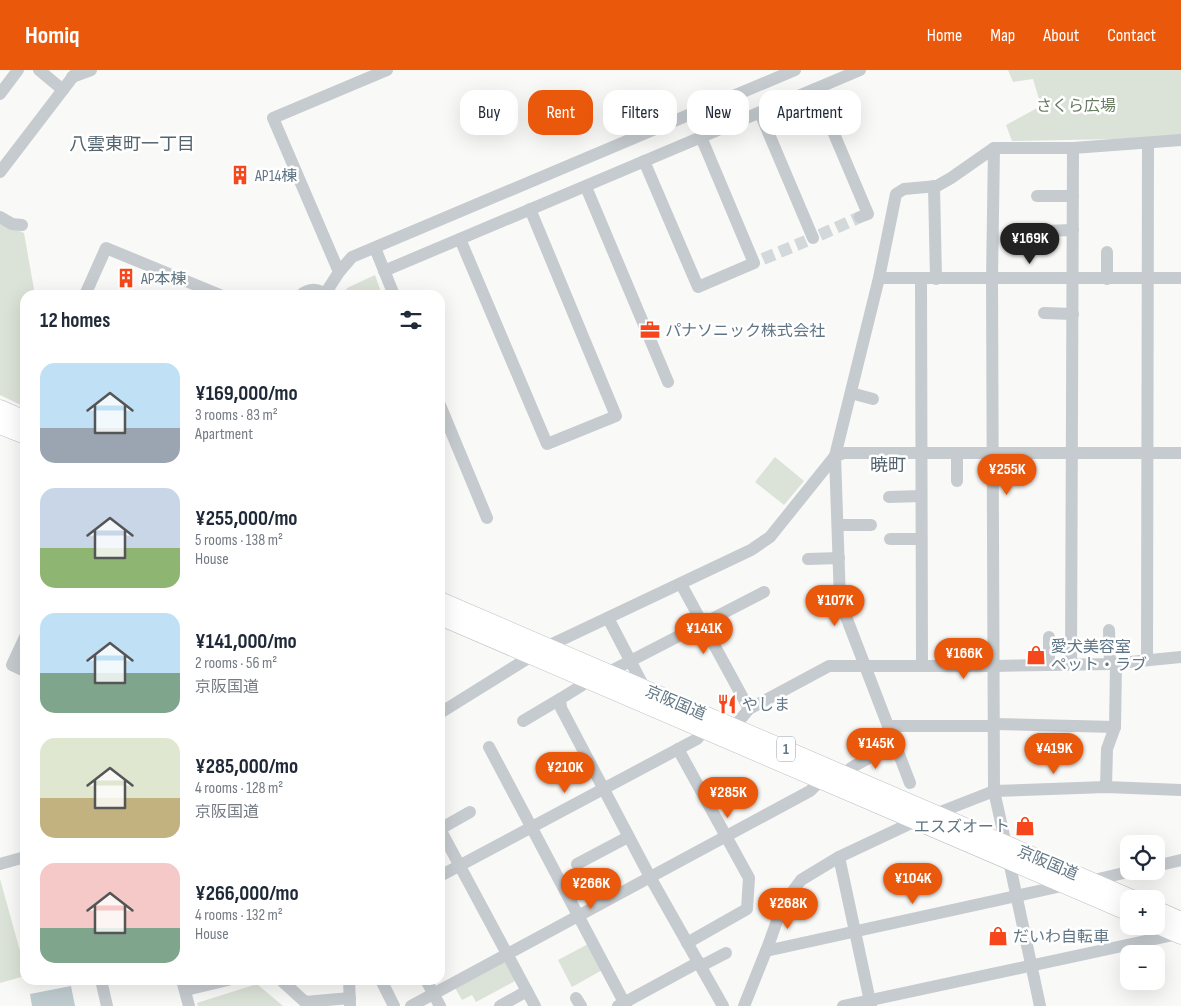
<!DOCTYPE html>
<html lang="en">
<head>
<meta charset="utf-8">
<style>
	:root { --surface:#fff; --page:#f2f2f3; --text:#1f2937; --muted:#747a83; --accent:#ea580c }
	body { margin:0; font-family:"Sofia Sans Condensed","Noto Sans JP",sans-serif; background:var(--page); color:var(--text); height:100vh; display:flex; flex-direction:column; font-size:19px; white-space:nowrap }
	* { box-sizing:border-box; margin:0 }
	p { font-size:16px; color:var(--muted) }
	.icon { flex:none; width:28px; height:28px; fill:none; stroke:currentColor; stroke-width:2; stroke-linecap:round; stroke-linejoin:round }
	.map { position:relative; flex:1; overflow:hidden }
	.drawer { position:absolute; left:20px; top:220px; width:425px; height:695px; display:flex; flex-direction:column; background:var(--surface); border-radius:15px; box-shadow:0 5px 20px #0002 }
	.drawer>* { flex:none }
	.guide { position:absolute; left:460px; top:20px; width:475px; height:45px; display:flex; gap:10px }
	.buttons { position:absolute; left:1120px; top:765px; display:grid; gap:10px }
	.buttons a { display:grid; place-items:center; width:45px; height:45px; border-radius:10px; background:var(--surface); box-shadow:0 5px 20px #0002; font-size:25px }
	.price { position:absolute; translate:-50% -42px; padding:0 11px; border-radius:18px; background:var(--accent); color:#fff; font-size:16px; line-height:32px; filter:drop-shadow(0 1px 2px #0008) }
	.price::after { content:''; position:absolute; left:50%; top:30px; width:15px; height:11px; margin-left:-8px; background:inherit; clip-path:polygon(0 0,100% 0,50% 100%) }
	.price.active { background:#222; color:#fff }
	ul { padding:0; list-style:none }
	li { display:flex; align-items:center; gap:15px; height:125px; padding:0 20px }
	li span { display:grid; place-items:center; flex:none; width:140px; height:100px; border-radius:15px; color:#555 }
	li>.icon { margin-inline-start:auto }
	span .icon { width:60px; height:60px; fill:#fffc; stroke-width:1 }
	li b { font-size:21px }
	h2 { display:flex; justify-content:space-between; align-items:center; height:60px; padding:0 20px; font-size:21px }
	.chip { padding:0 18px; border-radius:15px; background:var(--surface); box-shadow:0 5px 20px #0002; font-size:18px; line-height:45px }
	.chip.active { background:var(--accent); color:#fff }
	header { display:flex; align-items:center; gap:30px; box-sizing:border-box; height:70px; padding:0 25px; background:var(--accent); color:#fff }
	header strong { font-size:24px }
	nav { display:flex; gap:28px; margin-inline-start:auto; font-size:18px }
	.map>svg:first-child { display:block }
	.green { fill:#dbe2d7 }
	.water { fill:#bfccd0 }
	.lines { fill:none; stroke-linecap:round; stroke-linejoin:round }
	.minor-tunnel { stroke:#d3d8da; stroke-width:12; stroke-dasharray:12 6; stroke-linecap:butt }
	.highway-casing { stroke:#bbbfc2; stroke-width:19 }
	.minor { stroke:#c6cbcf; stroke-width:12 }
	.highway { stroke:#fff; stroke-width:18 }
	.labels { text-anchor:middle; stroke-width:5; stroke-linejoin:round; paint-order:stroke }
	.shield { fill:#fff; stroke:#909faa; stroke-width:1 }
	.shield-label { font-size:15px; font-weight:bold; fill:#617685 }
	.park-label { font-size:16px; fill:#677b61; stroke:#fff }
	.poi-label { font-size:16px; fill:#617685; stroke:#fff; text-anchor:start }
	.street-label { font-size:16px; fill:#617685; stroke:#fff }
	.neighbourhood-label { font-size:18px; fill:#54646f; stroke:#fff }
</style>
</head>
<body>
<header>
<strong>Homiq</strong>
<nav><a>Home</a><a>Map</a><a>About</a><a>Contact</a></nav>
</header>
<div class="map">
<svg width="1181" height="936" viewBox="0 0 1181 936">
	<rect width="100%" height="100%" fill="#f9f9f7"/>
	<!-- green -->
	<g class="green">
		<path d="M 1008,0 L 1181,0 L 1181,65 L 1115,69 L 1012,71 L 1006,55 L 1041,36 L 1033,9 L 1013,12 Z"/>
		<path d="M 0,152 L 24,163 L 35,225 L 25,225 L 25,337 L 0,325 Z"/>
		<path d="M 375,205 L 382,225 L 344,225 L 347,218 Z"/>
		<path d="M 775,387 L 804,411 L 784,435 L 755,412 Z"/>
		<path d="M 0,809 L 25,899 L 25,906 L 0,913 Z"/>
		<path d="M 590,873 L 604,899 L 572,917 L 558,890 Z"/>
		<path d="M 507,890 L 517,910 L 476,932 L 472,925 L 462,930 L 454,916 Z"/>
		<path d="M 257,914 L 283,936 L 198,936 L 197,933 Z"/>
	</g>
	<!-- water -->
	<path class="water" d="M 71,916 L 75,936 L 32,936 L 30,924 Z"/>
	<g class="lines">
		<!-- minor-tunnel -->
		<g class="minor-tunnel">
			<path d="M 820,165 L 860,147"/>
			<path d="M 763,189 L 806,171"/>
		</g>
		<defs>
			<g id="highway">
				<path d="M 0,339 L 25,350"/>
				<path d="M 0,355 L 25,365"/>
				<path d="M 440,531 L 1132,829"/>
				<path d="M 440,546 L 1129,842"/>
				<path d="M 1156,840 L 1181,851"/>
				<path d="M 1156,854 L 1181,865"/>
			</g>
		</defs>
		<!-- highway casing -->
		<use href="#highway" class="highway-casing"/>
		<!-- minor -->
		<g class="minor">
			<path d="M 39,0 L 63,20"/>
			<path d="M 72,7 L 91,0"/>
			<path d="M 815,19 L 868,144 L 860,147"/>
			<path d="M 0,24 L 18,0"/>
			<path d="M 760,43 L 813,168"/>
			<path d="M 994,78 L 992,209 L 994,721 L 1006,775"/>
			<path d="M 644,91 L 698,217 L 754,193 L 701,67"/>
			<path d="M 0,102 L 78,0"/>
			<path d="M 934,116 L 936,209"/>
			<path d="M 586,117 L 668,312"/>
			<path d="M 1037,126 L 1073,126"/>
			<path d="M 0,147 L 12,154 L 22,155"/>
			<path d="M 1043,161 L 1073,160"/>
			<path d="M 460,169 L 547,374 L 616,346 L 530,139"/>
			<path d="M 375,178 L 394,225"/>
			<path d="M 1107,182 L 1107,209"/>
			<path d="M 384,201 L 860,0"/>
			<path d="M 339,202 L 273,48 L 387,0"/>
			<path d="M 879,208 L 1181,208"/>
			<path d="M 921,209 L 922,596"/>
			<path d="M 325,224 L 339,202 L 352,187 L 795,0"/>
			<path d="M 85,225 L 106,178 L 220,225"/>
			<path d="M 301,225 C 309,218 318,218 326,225"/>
			<path d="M 1044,243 L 1073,244"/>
			<path d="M 851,323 L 873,329"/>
			<path d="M 440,335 L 487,448"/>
			<path d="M 957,411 L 957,383"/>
			<path d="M 889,427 L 921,426"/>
			<path d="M 838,455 L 871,455"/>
			<path d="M 890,469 L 921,469"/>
			<path d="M 808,489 L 839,488"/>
			<path d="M 681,514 L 749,639 L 734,657"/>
			<path d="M 608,548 L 645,619"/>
			<path d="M 1109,560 L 1110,594"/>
			<path d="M 25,567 L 12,595 L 25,601"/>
			<path d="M 1049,567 L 1049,595"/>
			<path d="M 1147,590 L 1148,74"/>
			<path d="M 1071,595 L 1073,78"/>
			<path d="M 607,603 L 764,522"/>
			<path d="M 585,609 L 581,616 L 560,629 L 561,638 L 650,807 L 723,936"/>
			<path d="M 749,639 L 829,596 L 993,596 L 1110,594 L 1181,587"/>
			<path d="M 440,643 L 546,577 L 751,480 L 770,467 L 835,386 L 844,383 L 1181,383"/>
			<path d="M 523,651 L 560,629"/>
			<path d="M 993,654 L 1115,657"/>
			<path d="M 888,656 L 993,656"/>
			<path d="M 489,677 L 626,936"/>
			<path d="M 678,679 L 749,808 L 747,839 L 687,873"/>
			<path d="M 843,704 L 854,696 L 895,674"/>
			<path d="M 910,713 L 840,531 L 835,386 L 879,208 L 896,124 L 904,119 L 937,116 L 951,108 L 994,78 L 1073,78 L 1181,70"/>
			<path d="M 1106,717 L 1107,679 L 1115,657 L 1116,594"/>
			<path d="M 440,759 L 535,936"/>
			<path d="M 440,759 L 470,742"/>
			<path d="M 839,787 L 871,936"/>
			<path d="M 1009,791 L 1040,936"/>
			<path d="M 0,794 L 25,787"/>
			<path d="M 577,794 L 628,767"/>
			<path d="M 1156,796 L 1181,790"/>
			<path d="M 440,806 L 697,669 L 705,659"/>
			<path d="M 1090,811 L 1132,801"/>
			<path d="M 766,881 L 1066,815"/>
			<path d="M 701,896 L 726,883"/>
			<path d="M 101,910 L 107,936"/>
			<path d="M 182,910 L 189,936"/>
			<path d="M 281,910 L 305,932 L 350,928"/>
			<path d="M 349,910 L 350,935"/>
			<path d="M 381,910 L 394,936"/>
			<path d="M 426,910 L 440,936"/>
			<path d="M 186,920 L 228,910"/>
			<path d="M 576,928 L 581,936"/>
			<path d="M 411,936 L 810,721 L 821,710"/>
			<path d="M 500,936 L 527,921"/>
			<path d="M 618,936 L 699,892"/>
			<path d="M 744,936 L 768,876 L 778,848 L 790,825 L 801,810 L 839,787 L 907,755 L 994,721 L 1106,717 L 1181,720"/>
			<path d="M 843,936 L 1178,864"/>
		</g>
		<!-- highway -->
		<use href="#highway" class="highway"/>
	</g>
	<!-- icons -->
	<defs>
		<symbol id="building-bare" viewBox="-9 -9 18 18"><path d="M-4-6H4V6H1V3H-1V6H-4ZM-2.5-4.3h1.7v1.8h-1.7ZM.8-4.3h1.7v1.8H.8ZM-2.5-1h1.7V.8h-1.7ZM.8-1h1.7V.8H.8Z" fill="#f5471b" stroke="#fff" stroke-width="2.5" paint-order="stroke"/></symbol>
		<symbol id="office-bare" viewBox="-9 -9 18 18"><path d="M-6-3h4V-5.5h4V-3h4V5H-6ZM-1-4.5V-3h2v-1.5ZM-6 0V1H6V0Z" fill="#f5471b" stroke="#fff" stroke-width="2.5" paint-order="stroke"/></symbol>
		<symbol id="shop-bare" viewBox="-9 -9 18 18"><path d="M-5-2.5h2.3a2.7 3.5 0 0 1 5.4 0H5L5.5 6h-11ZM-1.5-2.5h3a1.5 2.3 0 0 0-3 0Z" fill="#f5471b" stroke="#fff" stroke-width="2.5" paint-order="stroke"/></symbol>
		<symbol id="restaurant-bare" viewBox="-9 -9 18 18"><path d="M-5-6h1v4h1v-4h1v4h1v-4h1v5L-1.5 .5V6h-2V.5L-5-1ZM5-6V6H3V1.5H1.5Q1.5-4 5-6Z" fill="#f5471b" stroke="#fff" stroke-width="2.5" paint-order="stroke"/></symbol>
	</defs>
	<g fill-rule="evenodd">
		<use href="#building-bare" x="226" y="91" width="28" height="28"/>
		<use href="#building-bare" x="112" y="194" width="28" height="28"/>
		<use href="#office-bare" x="636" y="246" width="28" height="28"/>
		<use href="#shop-bare" x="1022" y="571" width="28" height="28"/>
		<use href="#restaurant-bare" x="713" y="620" width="28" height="28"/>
		<use href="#shop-bare" x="1011" y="742" width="28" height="28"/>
		<use href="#shop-bare" x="984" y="852" width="28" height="28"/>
	</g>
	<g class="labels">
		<!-- shield labels -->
		<rect class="shield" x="777" y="666.5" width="18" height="25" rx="4"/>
		<g class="shield-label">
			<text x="786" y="684">1</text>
		</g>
		<!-- park labels -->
		<g class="park-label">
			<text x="1076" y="41">さくら広場</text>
		</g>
		<!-- poi labels -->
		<g class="poi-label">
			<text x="255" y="111">AP14棟</text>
			<text x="141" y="214">AP本棟</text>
			<text x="665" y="266">パナソニック株式会社</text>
			<text x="1051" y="582">愛犬美容室<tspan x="1051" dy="18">ペット・ラブ</tspan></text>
			<text x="742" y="640">やしま</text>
			<text x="1010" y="762" text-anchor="end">エスズオート</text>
			<text x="1013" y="872">だいわ自転車</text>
		</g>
		<!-- street labels -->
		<g class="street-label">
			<text transform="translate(676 632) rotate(23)" y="6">京阪国道</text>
			<text transform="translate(1048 792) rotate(23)" y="6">京阪国道</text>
		</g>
		<!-- neighbourhood labels -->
		<g class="neighbourhood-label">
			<text x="132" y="80">八雲東町一丁目</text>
			<text x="888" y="401">暁町</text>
		</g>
	</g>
</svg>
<div class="buttons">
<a><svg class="icon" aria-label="locate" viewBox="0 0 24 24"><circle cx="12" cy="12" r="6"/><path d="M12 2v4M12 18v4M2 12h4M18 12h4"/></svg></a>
<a>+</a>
<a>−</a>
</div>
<b class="price active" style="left:1030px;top:195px">¥169K</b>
<b class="price" style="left:1007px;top:426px">¥255K</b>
<b class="price" style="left:835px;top:557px">¥107K</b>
<b class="price" style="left:704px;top:585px">¥141K</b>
<b class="price" style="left:964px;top:610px">¥166K</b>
<b class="price" style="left:876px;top:700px">¥145K</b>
<b class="price" style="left:1054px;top:705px">¥419K</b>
<b class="price" style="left:565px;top:724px">¥210K</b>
<b class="price" style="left:728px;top:749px">¥285K</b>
<b class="price" style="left:913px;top:835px">¥104K</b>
<b class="price" style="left:591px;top:840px">¥266K</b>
<b class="price" style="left:788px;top:860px">¥268K</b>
<div class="guide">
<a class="chip">Buy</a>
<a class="chip active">Rent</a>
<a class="chip">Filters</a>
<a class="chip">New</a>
<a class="chip">Apartment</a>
</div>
<section class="drawer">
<h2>12 homes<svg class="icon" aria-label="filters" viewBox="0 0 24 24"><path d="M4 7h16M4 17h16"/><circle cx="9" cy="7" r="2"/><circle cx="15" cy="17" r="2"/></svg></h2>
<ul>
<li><span style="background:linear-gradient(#bfe0f5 65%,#9aa5b1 0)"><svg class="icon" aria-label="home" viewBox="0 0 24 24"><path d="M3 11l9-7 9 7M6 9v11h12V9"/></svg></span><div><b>¥169,000/mo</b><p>3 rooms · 83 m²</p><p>Apartment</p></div></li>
<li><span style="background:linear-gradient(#c9d6e8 60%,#8fb573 0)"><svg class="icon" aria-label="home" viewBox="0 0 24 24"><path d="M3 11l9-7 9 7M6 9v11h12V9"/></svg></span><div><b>¥255,000/mo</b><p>5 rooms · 138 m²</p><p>House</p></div></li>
<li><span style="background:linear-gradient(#bfe0f5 60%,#7fa58c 0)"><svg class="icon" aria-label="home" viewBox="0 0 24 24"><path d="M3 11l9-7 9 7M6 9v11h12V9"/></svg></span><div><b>¥141,000/mo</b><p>2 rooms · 56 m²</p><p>京阪国道</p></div></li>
<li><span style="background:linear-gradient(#dfe7d0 60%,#c2b280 0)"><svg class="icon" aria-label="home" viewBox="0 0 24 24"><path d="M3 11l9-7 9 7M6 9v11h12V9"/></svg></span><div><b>¥285,000/mo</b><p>4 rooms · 128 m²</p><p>京阪国道</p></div></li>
<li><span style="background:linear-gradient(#f6c9c9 65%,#7fa58c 0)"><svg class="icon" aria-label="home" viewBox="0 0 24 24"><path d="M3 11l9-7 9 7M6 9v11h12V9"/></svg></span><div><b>¥266,000/mo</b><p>4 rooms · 132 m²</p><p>House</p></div></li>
</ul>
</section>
</div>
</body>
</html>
